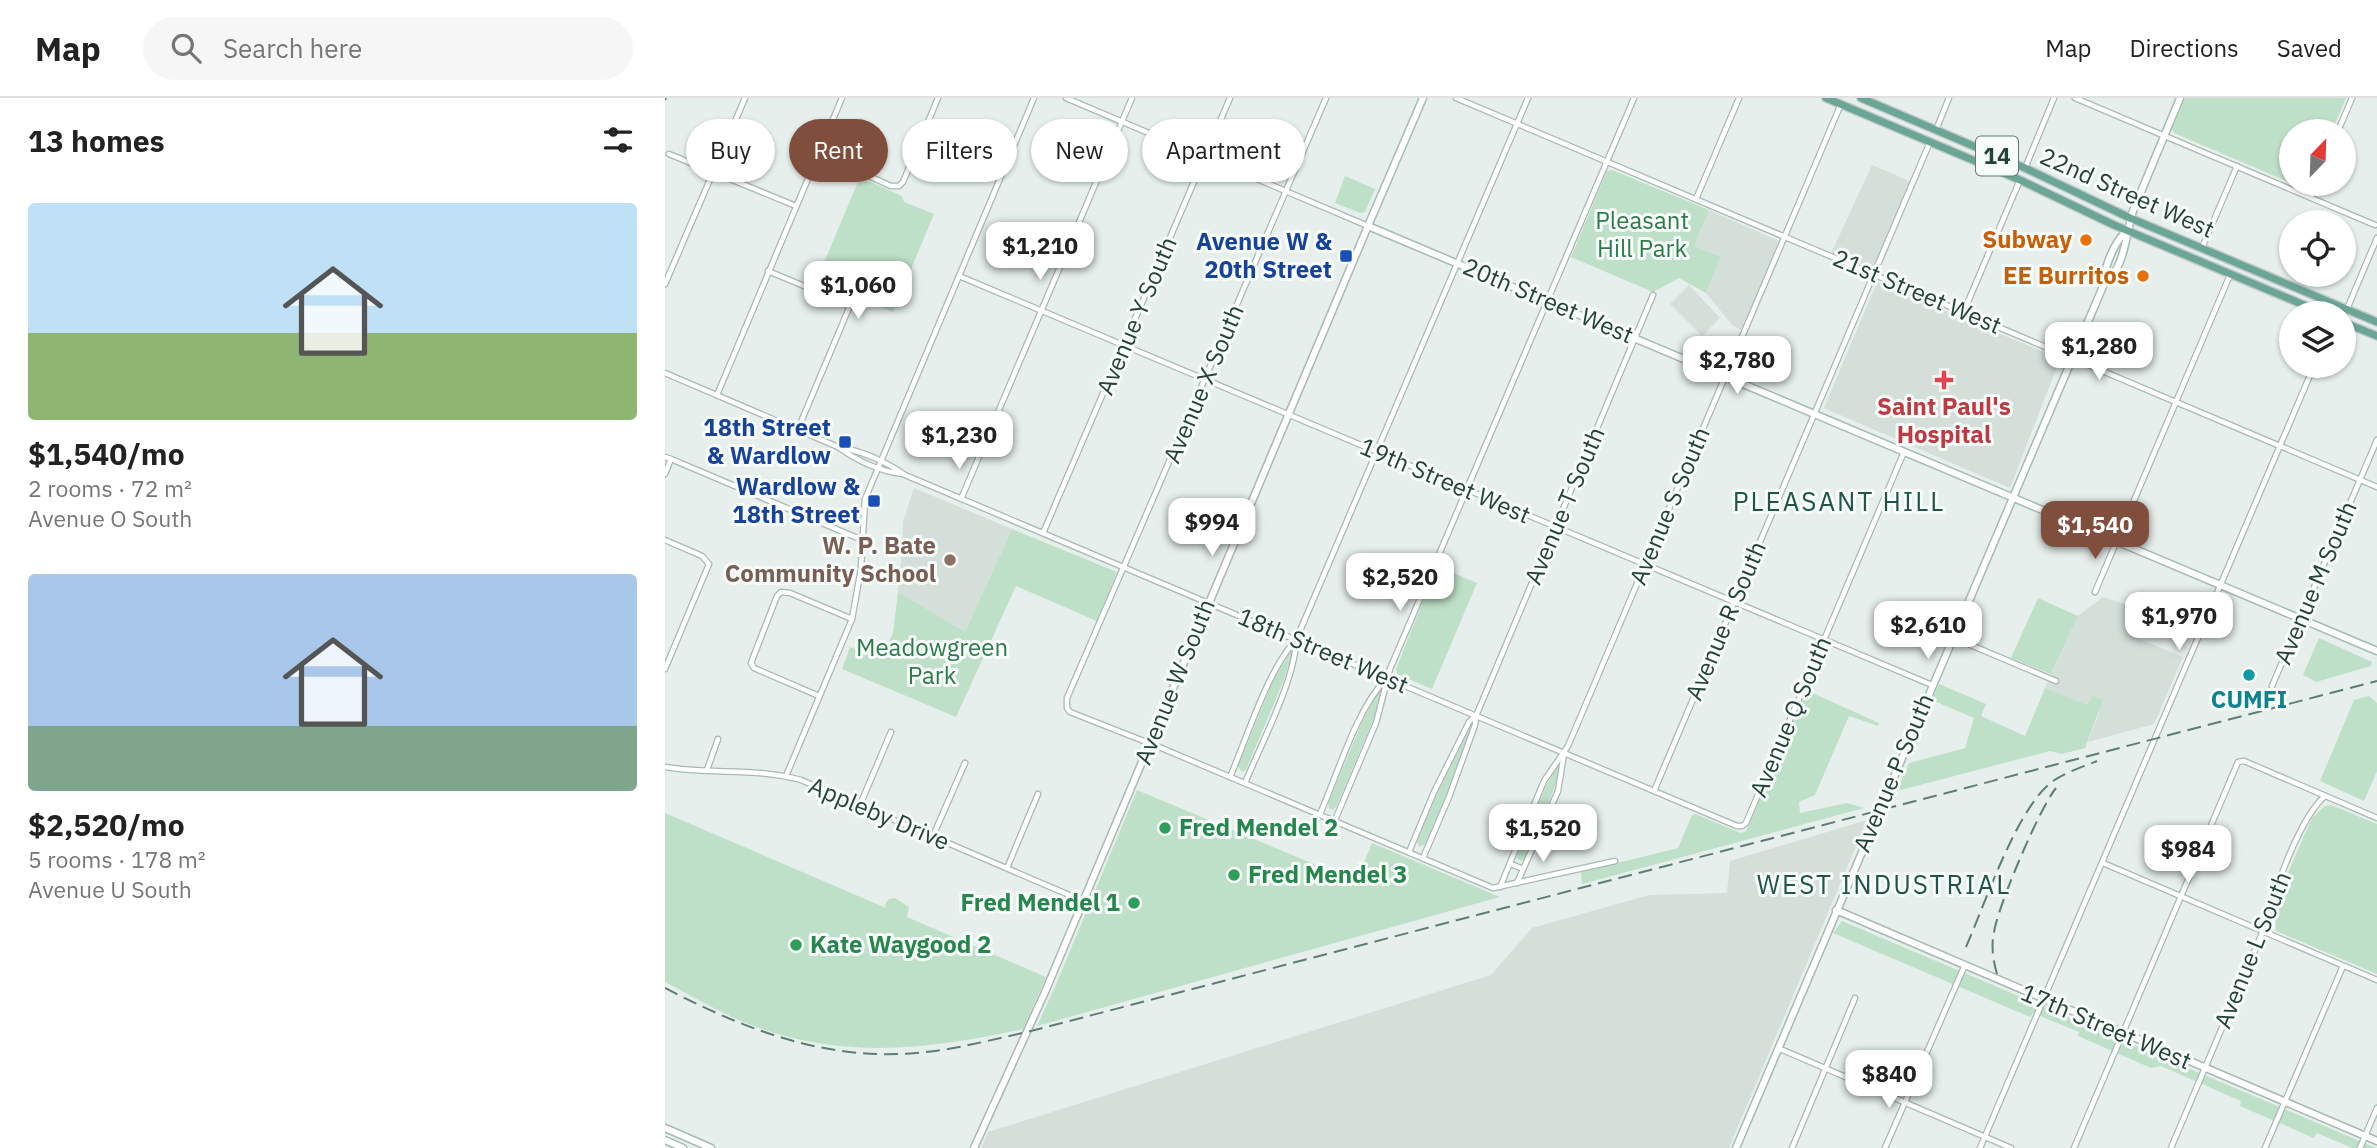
<!DOCTYPE html>
<html lang="en">
<head>
<meta charset="utf-8">
<style>
	:root { --surface:#fff; --page:#f6f6f6; --text:#222; --muted:#767676; --line:#e0e0e0; --accent:#804e3d }
	body { margin:0; font-family:"IBM Plex Sans",sans-serif; background:var(--page); color:var(--text); height:100vh; display:flex; flex-direction:column; font-size:26px; white-space:nowrap }
	* { box-sizing:border-box; margin:0 }
	p { font-size:23px; color:var(--muted) }
	.icon { flex:none; width:38px; height:38px; fill:none; stroke:currentColor; stroke-width:2; stroke-linecap:round; stroke-linejoin:round }
	.map { position:relative; flex:1; overflow:hidden }
	.side { display:flex; flex-direction:column; background:var(--surface); width:665px }
	.side>* { flex:none }
	.hud { position:absolute; left:21px; top:21px; width:665px; height:63px; display:flex; gap:14px }
	.needle { width:46px; rotate:23deg }
	.controls { position:absolute; left:1614px; top:21px; display:grid; gap:14px }
	.controls a { display:grid; place-items:center; width:77px; height:77px; border-radius:50%; background:var(--surface); box-shadow:0 2px 5px #0004; font-size:35px }
	.price { position:absolute; translate:-50% -60px; padding:0 16px; border-radius:14px; background:#fff; color:#222; font-size:23px; line-height:46px; filter:drop-shadow(0 2px 4px #0008) }
	.price::after { content:''; position:absolute; left:50%; top:42px; width:21px; height:16px; margin-left:-10px; background:inherit; clip-path:polygon(0 0,100% 0,50% 100%) }
	.price.on { background:var(--accent); color:#fff }
	ul { padding:0; list-style:none }
	li { display:grid; align-content:center; gap:14px; height:371px; padding:0 28px }
	li span { display:grid; place-items:center; height:217px; border-radius:7px; color:#555 }
	li>.icon { margin-inline-start:auto }
	span .icon { width:126px; height:126px; fill:#fffc; stroke-width:1 }
	li b { font-size:30px }
	h2 { display:flex; justify-content:space-between; align-items:center; height:84px; padding:0 28px; font-size:30px }
	.tag { padding:0 24px; border-radius:32px; background:var(--surface); box-shadow:0 2px 5px #0004; font-size:24px; line-height:63px }
	.tag.on { background:var(--accent); color:#fff }
	header { display:flex; align-items:center; gap:42px; box-sizing:border-box; height:98px; padding:0 35px; background:var(--surface); border-bottom:2px solid var(--line) }
	header strong { font-size:33px }
	nav { display:flex; gap:38px; margin-inline-start:auto; font-size:24px }
	.search { width:490px; height:63px; background:var(--page); display:flex; align-items:center; gap:18px; box-sizing:border-box; padding:0 24px; border-radius:38px; color:var(--muted); font-size:26px }
	main { display:flex; flex:1; min-height:0 }
	.map>svg:first-child { display:block }
	.built { fill:#d4dfda }
	.green { fill:#bfe0c8 }
	.lines { fill:none; stroke-linecap:round; stroke-linejoin:round }
	.minor-casing { stroke:#a8b8b2; stroke-width:7 }
	.tertiary-casing { stroke:#a8b8b2; stroke-width:9 }
	.secondary-casing { stroke:#a4bbb3; stroke-width:9 }
	.primary-casing { stroke:#c2cac8; stroke-width:10 }
	.minor { stroke:#fff; stroke-width:4.5 }
	.tertiary { stroke:#fff; stroke-width:6 }
	.secondary { stroke:#fff; stroke-width:6 }
	.primary { stroke:#6aa596; stroke-width:7 }
	.rail { stroke:#5f7d75; stroke-width:2; stroke-dasharray:14 7; stroke-linecap:butt }
	.food-dot { fill:#e8710a; stroke:#f7fbf9; stroke-width:2.5 }
	.transit-dot { fill:#1a4fb4; stroke:#f7fbf9; stroke-width:2.5 }
	.health-dot { fill:#e0444e; stroke:#f7fbf9; stroke-width:2.5 }
	.education-dot { fill:#8d6e63; stroke:#f7fbf9; stroke-width:2.5 }
	.culture-dot { fill:#0f9aa8; stroke:#f7fbf9; stroke-width:2.5 }
	.leisure-dot { fill:#2e9e5b; stroke:#f7fbf9; stroke-width:2.5 }
	.labels { text-anchor:middle; stroke-width:6; stroke-linejoin:round; paint-order:stroke }
	.shield { fill:#f7fbf9; stroke:#637a73; stroke-width:2 }
	.shield-label { font-size:23px; font-weight:bold; fill:#24423a }
	.street-label { font-size:24px; fill:#24423a; stroke:#f7fbf9 }
	.park-label { font-size:24px; fill:#2d7a4b; stroke:#f7fbf9 }
	.food-label { font-size:24px; font-weight:bold; fill:#c56008; stroke:#f7fbf9; text-anchor:end }
	.transit-label { font-size:24px; font-weight:bold; fill:#164399; stroke:#f7fbf9; text-anchor:end }
	.health-label { font-size:24px; font-weight:bold; fill:#be3a42; stroke:#f7fbf9 }
	.education-label { font-size:24px; font-weight:bold; fill:#785e54; stroke:#f7fbf9; text-anchor:end }
	.culture-label { font-size:24px; font-weight:bold; fill:#0d838f; stroke:#f7fbf9 }
	.leisure-label { font-size:24px; font-weight:bold; fill:#27864d; stroke:#f7fbf9; text-anchor:start }
	.neighbourhood-label { font-size:26px; letter-spacing:2px; fill:#1f5548; stroke:#f7fbf9 }
</style>
</head>
<body>
<header>
<strong>Map</strong>
<div class="search"><svg class="icon" aria-label="search" viewBox="0 0 24 24"><circle cx="10" cy="10" r="6"/><path d="M15 15l6 6"/></svg>Search here</div>
<nav><a>Map</a><a>Directions</a><a>Saved</a></nav>
</header>
<main>
<section class="side">
<h2>13 homes<svg class="icon" aria-label="filters" viewBox="0 0 24 24"><path d="M4 7h16M4 17h16"/><circle cx="9" cy="7" r="2"/><circle cx="15" cy="17" r="2"/></svg></h2>
<ul>
<li><span style="background:linear-gradient(#bfe0f5 60%,#8fb573 0)"><svg class="icon" aria-label="home" viewBox="0 0 24 24"><path d="M3 11l9-7 9 7M6 9v11h12V9"/></svg></span><div><b>$1,540/mo</b><p>2 rooms · 72 m²</p><p>Avenue O South</p></div></li>
<li><span style="background:linear-gradient(#a9c7e8 70%,#7fa58c 0)"><svg class="icon" aria-label="home" viewBox="0 0 24 24"><path d="M3 11l9-7 9 7M6 9v11h12V9"/></svg></span><div><b>$2,520/mo</b><p>5 rooms · 178 m²</p><p>Avenue U South</p></div></li>
</ul>
</section>
<div class="map">
<svg width="1712" height="1050" viewBox="0 0 1712 1050">
	<rect width="100%" height="100%" fill="#e6efeb"/>
	<!-- built -->
	<g class="built">
		<path d="M 1207,67 L 1245,83 L 1209,176 L 1165,158 Z"/>
		<path d="M 1044,112 L 1114,143 L 1077,232 L 1068,228 L 1041,195 L 1056,159 L 1029,148 Z"/>
		<path d="M 1212,184 L 1395,261 L 1345,390 L 1159,310 Z"/>
		<path d="M 1024,187 L 1055,220 L 1037,238 L 1005,206 Z"/>
		<path d="M 249,390 L 347,431 L 300,534 L 233,494 L 237,455 L 238,424 Z"/>
		<path d="M 1438,499 L 1481,513 L 1470,539 L 1518,559 L 1489,626 L 1423,644 L 1435,613 L 1380,590 L 1413,518 Z"/>
		<path d="M 1202,722 L 1064,1050 L 316,1050 L 323,1034 L 826,877 L 867,830 L 984,797 L 1062,795 L 1065,763 Z"/>
	</g>
	<!-- green -->
	<g class="green">
		<path d="M 1520,0 L 1681,0 L 1667,33 L 1626,33 L 1626,85 L 1509,35 L 1507,31 Z"/>
		<path d="M 947,72 L 1044,112 L 1029,148 L 1056,159 L 1041,195 L 1014,180 L 988,194 L 906,159 L 942,73 Z"/>
		<path d="M 680,78 L 710,91 L 700,114 L 695,115 L 670,105 Z"/>
		<path d="M 195,79 L 237,98 L 239,104 L 269,116 L 228,214 C 202,203 176,196 150,186 Z"/>
		<path d="M 347,431 L 452,474 L 432,523 L 351,488 L 291,619 L 177,571 L 185,549 L 216,561 L 228,535 L 233,494 L 300,534 Z"/>
		<path d="M 772,468 L 812,485 L 767,591 L 732,576 L 731,571 Z"/>
		<path d="M 1373,500 L 1413,518 L 1386,576 L 1346,560 Z"/>
		<path d="M 1654,540 L 1707,564 L 1706,568 L 1651,584 L 1638,577 Z"/>
		<path d="M 627,551 L 628,553 L 618,584 L 581,672 L 577,674 L 573,668 L 607,585 Z"/>
		<path d="M 1274,586 L 1321,606 L 1316,618 L 1360,638 L 1380,590 L 1422,607 L 1427,598 L 1438,602 L 1420,650 L 1397,656 L 1385,653 L 1232,693 L 1244,665 L 1300,650 L 1309,620 L 1267,602 Z"/>
		<path d="M 716,590 L 718,591 L 707,625 L 671,709 L 667,712 L 664,710 L 663,705 L 698,622 Z"/>
		<path d="M 1141,592 L 1214,625 L 1213,628 L 1184,618 L 1150,697 L 1134,704 L 1135,715 L 1182,705 L 1199,710 L 917,786 L 916,774 L 1013,750 L 1027,717 L 1030,716 L 1076,735 L 1081,733 Z"/>
		<path d="M 1704,598 L 1712,605 L 1712,673 L 1699,703 L 1655,683 L 1689,602 Z"/>
		<path d="M 807,626 L 781,698 L 761,746 L 754,749 L 752,743 L 773,694 Z"/>
		<path d="M 893,668 L 895,669 L 889,691 L 860,761 L 856,763 L 852,760 L 852,757 L 881,688 Z"/>
		<path d="M 472,692 L 682,780 L 689,781 L 694,777 L 707,745 L 835,799 L 372,928 L 392,884 Z"/>
		<path d="M 1666,707 L 1712,726 L 1712,876 L 1611,833 L 1610,804 L 1647,720 L 1660,708 Z"/>
		<path d="M 0,715 L 221,810 L 220,806 L 224,801 L 230,800 L 244,809 L 242,819 L 381,879 L 358,931 C 266,951 182,962 91,929 C 59,917 30,900 0,884 Z"/>
		<path d="M 1177,823 L 1711,1050 L 1687,1050 L 1652,1035 L 1649,1040 L 1575,1008 L 1576,1003 L 1496,968 L 1486,970 L 1413,938 L 1414,934 L 1368,915 L 1365,919 L 1168,835 Z"/>
	</g>
	<g class="lines">
		<defs>
			<g id="minor">
				<path d="M 401,0 L 703,128"/>
				<path d="M 661,0 L 402,600 L 402,610 L 405,614 L 494,649 L 828,790 L 950,763"/>
				<path d="M 791,0 L 1712,389"/>
				<path d="M 1410,0 L 1710,127"/>
				<path d="M 1271,32 L 1284,0"/>
				<path d="M 1673,33 L 1687,0"/>
				<path d="M 153,55 L 226,88 L 234,88 L 238,84 L 273,0"/>
				<path d="M 4,56 L 131,108"/>
				<path d="M 1360,70 L 1389,0"/>
				<path d="M 1646,99 L 1652,86"/>
				<path d="M 1031,101 L 1074,0"/>
				<path d="M 1537,150 L 1572,68"/>
				<path d="M 103,173 L 180,205 L 184,210 L 133,331"/>
				<path d="M 294,178 L 1267,587"/>
				<path d="M 0,186 L 80,0"/>
				<path d="M 1682,211 L 1712,140"/>
				<path d="M 1299,213 L 1355,82"/>
				<path d="M 0,275 L 173,349 C 191,362 214,373 237,376"/>
				<path d="M 52,297 L 177,0"/>
				<path d="M 173,349 C 196,353 220,363 240,377 L 1034,712 L 1072,728 L 1077,728 L 1081,725 L 1239,354"/>
				<path d="M 0,359 L 6,361"/>
				<path d="M 0,376 L 6,361 L 190,439 L 197,440"/>
				<path d="M 296,401 L 467,0"/>
				<path d="M 378,435 L 565,0"/>
				<path d="M 0,442 L 37,458 L 44,466 L 0,571"/>
				<path d="M 1430,494 L 1565,177"/>
				<path d="M 1289,540 L 1391,583"/>
				<path d="M 1607,588 L 1712,342"/>
				<path d="M 154,598 L 89,570 L 86,565 L 112,498 L 116,494 L 125,495 L 187,521"/>
				<path d="M 0,669 C 45,677 91,669 136,682 L 418,803"/>
				<path d="M 42,672 L 53,641"/>
				<path d="M 121,678 L 187,521 L 196,471 L 200,401 L 369,0"/>
				<path d="M 565,679 C 582,640 603,571 631,542 L 863,0"/>
				<path d="M 580,685 C 596,646 630,582 631,543"/>
				<path d="M 989,693 L 1265,44"/>
				<path d="M 195,707 L 226,634"/>
				<path d="M 655,716 C 673,676 691,611 722,580"/>
				<path d="M 670,722 L 711,625 L 725,571 L 969,0"/>
				<path d="M 268,738 L 300,665"/>
				<path d="M 744,754 L 769,694 L 804,624 L 810,618"/>
				<path d="M 758,760 L 784,699 L 810,627 L 811,618 L 988,197"/>
				<path d="M 1438,765 L 1712,882"/>
				<path d="M 846,766 L 858,771"/>
				<path d="M 342,770 L 373,696"/>
				<path d="M 852,785 L 893,693 L 899,656"/>
				<path d="M 835,789 L 879,683 L 903,648 L 1176,6"/>
				<path d="M 1113,950 L 1346,1050"/>
				<path d="M 1127,1050 L 1190,900"/>
				<path d="M 1220,1050 L 1299,869"/>
				<path d="M 1315,1050 L 1649,268"/>
				<path d="M 1409,1050 L 1573,664 L 1579,663 L 1712,720"/>
				<path d="M 1506,1050 L 1598,833 C 1607,799 1634,720 1660,698"/>
				<path d="M 1600,1050 L 1678,868"/>
				<path d="M 1695,1050 L 1712,1010"/>
			</g>
			<g id="tertiary">
				<path d="M 1171,812 L 1712,1043"/>
				<path d="M 309,1050 L 380,894 L 703,128"/>
			</g>
			<g id="secondary">
				<path d="M 758,0 L 703,128 L 1712,553"/>
				<path d="M 1439,186 C 1461,168 1460,138 1468,113 L 1515,0"/>
				<path d="M 0,1030 L 46,1050"/>
				<path d="M 0,1042 L 18,1050"/>
				<path d="M 1071,1050 C 1192,761 1318,475 1439,186 C 1439,168 1449,145 1462,132"/>
			</g>
			<g id="primary">
				<path d="M 1161,0 L 1355,82 L 1449,127 L 1658,215"/>
				<path d="M 1196,0 L 1360,70 L 1465,120 L 1712,224"/>
				<path d="M 1678,224 L 1712,238"/>
			</g>
		</defs>
		<!-- minor casing -->
		<use href="#minor" class="minor-casing"/>
		<!-- tertiary casing -->
		<use href="#tertiary" class="tertiary-casing"/>
		<!-- secondary casing -->
		<use href="#secondary" class="secondary-casing"/>
		<!-- primary casing -->
		<use href="#primary" class="primary-casing"/>
		<!-- minor -->
		<use href="#minor" class="minor"/>
		<!-- tertiary -->
		<use href="#tertiary" class="tertiary"/>
		<!-- secondary -->
		<use href="#secondary" class="secondary"/>
		<!-- primary -->
		<use href="#primary" class="primary"/>
		<!-- rail -->
		<g class="rail">
			<path d="M 0,2 L 1,0"/>
			<path d="M 1301,849 C 1320,806 1352,709 1388,683 C 1401,674 1418,669 1432,663"/>
			<path d="M 1332,876 C 1328,862 1326,848 1329,834 C 1333,808 1375,709 1391,690"/>
			<path d="M 0,890 C 79,931 160,963 251,955 C 289,952 325,942 362,934 L 1712,583"/>
		</g>
	</g>
	<!-- markers -->
	<g class="food-dot">
		<circle cx="1421" cy="142" r="7"/>
		<circle cx="1478" cy="178" r="7"/>
	</g>
	<g class="transit-dot">
		<rect x="674" y="151" width="14" height="14" rx="3.5"/>
		<rect x="173" y="337" width="14" height="14" rx="3.5"/>
		<rect x="202" y="396" width="14" height="14" rx="3.5"/>
	</g>
	<path class="health-dot" d="M1275.5 271.5h7v7h7v7h-7v7h-7v-7h-7v-7h7z"/>
	<circle class="education-dot" cx="285" cy="462" r="7"/>
	<circle class="culture-dot" cx="1584" cy="577" r="7"/>
	<g class="leisure-dot">
		<circle cx="500" cy="730" r="7"/>
		<circle cx="569" cy="777" r="7"/>
		<circle cx="469" cy="805" r="7"/>
		<circle cx="131" cy="847" r="7"/>
	</g>
	<g class="labels">
		<!-- shield labels -->
		<rect class="shield" x="1311" y="38.5" width="42" height="39" rx="5"/>
		<g class="shield-label">
			<text x="1332" y="66">14</text>
		</g>
		<!-- street labels -->
		<g class="street-label">
			<text transform="translate(1462 95) rotate(24)" y="8">22nd Street West</text>
			<text transform="translate(1252 194) rotate(23)" y="8">21st Street West</text>
			<text transform="translate(883 203) rotate(23)" y="8">20th Street West</text>
			<text transform="translate(472 218) rotate(-67)" y="8">Avenue Y South</text>
			<text transform="translate(539 286) rotate(-67)" y="8">Avenue X South</text>
			<text transform="translate(780 383) rotate(23)" y="8">19th Street West</text>
			<text transform="translate(900 408) rotate(-67)" y="8">Avenue T South</text>
			<text transform="translate(1005 408) rotate(-67)" y="8">Avenue S South</text>
			<text transform="translate(1651 485) rotate(-67)" y="8">Avenue M South</text>
			<text transform="translate(1061 523) rotate(-67)" y="8">Avenue R South</text>
			<text transform="translate(658 553) rotate(23)" y="8">18th Street West</text>
			<text transform="translate(510 584) rotate(-68)" y="8">Avenue W South</text>
			<text transform="translate(1126 619) rotate(-67)" y="8">Avenue Q South</text>
			<text transform="translate(1229 675) rotate(-67)" y="8">Avenue P South</text>
			<text transform="translate(214 716) rotate(23)" y="8">Appleby Drive</text>
			<text transform="translate(1588 852) rotate(-68)" y="8">Avenue L South</text>
			<text transform="translate(1441 929) rotate(23)" y="8">17th Street West</text>
		</g>
		<!-- park labels -->
		<g class="park-label">
			<text x="977" y="131">Pleasant<tspan x="977" dy="28">Hill Park</tspan></text>
			<text x="267" y="558">Meadowgreen<tspan x="267" dy="28">Park</tspan></text>
		</g>
		<!-- food labels -->
		<g class="food-label">
			<text x="1407" y="150">Subway</text>
			<text x="1464" y="186">EE Burritos</text>
		</g>
		<!-- transit labels -->
		<g class="transit-label">
			<text x="667" y="152">Avenue W &amp;<tspan x="667" dy="28">20th Street</tspan></text>
			<text x="166" y="338">18th Street<tspan x="166" dy="28">&amp; Wardlow</tspan></text>
			<text x="195" y="397">Wardlow &amp;<tspan x="195" dy="28">18th Street</tspan></text>
		</g>
		<!-- health labels -->
		<g class="health-label">
			<text x="1279" y="317">Saint Paul's<tspan x="1279" dy="28">Hospital</tspan></text>
		</g>
		<!-- education labels -->
		<g class="education-label">
			<text x="271" y="456">W. P. Bate<tspan x="271" dy="28">Community School</tspan></text>
		</g>
		<!-- culture labels -->
		<g class="culture-label">
			<text x="1584" y="610">CUMFI</text>
		</g>
		<!-- leisure labels -->
		<g class="leisure-label">
			<text x="514" y="738">Fred Mendel 2</text>
			<text x="583" y="785">Fred Mendel 3</text>
			<text x="455" y="813" text-anchor="end">Fred Mendel 1</text>
			<text x="145" y="855">Kate Waygood 2</text>
		</g>
		<!-- neighbourhood labels -->
		<g class="neighbourhood-label">
			<text x="1174" y="413">PLEASANT HILL</text>
			<text x="1219" y="796">WEST INDUSTRIAL</text>
		</g>
	</g>
</svg>
<div class="controls">
<a><svg class="needle" viewBox="-14 -14 28 28"><path d="M0-13l5 13h-10z" fill="#e53935"/><path d="M0 13l5-13h-10z" fill="#767676"/></svg></a>
<a><svg class="icon" aria-label="locate" viewBox="0 0 24 24"><circle cx="12" cy="12" r="6"/><path d="M12 2v4M12 18v4M2 12h4M18 12h4"/></svg></a>
<a><svg class="icon" aria-label="layers" viewBox="0 0 24 24"><path d="M12 4l9 5-9 5-9-5zM3 14l9 5 9-5"/></svg></a>
</div>
<b class="price" style="left:375px;top:184px">$1,210</b>
<b class="price" style="left:193px;top:223px">$1,060</b>
<b class="price" style="left:1434px;top:284px">$1,280</b>
<b class="price" style="left:1072px;top:298px">$2,780</b>
<b class="price" style="left:294px;top:373px">$1,230</b>
<b class="price" style="left:547px;top:460px">$994</b>
<b class="price on" style="left:1430px;top:463px">$1,540</b>
<b class="price" style="left:735px;top:515px">$2,520</b>
<b class="price" style="left:1514px;top:554px">$1,970</b>
<b class="price" style="left:1263px;top:563px">$2,610</b>
<b class="price" style="left:878px;top:766px">$1,520</b>
<b class="price" style="left:1523px;top:787px">$984</b>
<b class="price" style="left:1224px;top:1012px">$840</b>
<div class="hud">
<a class="tag">Buy</a>
<a class="tag on">Rent</a>
<a class="tag">Filters</a>
<a class="tag">New</a>
<a class="tag">Apartment</a>
</div>
</div>
</main>
</body>
</html>
